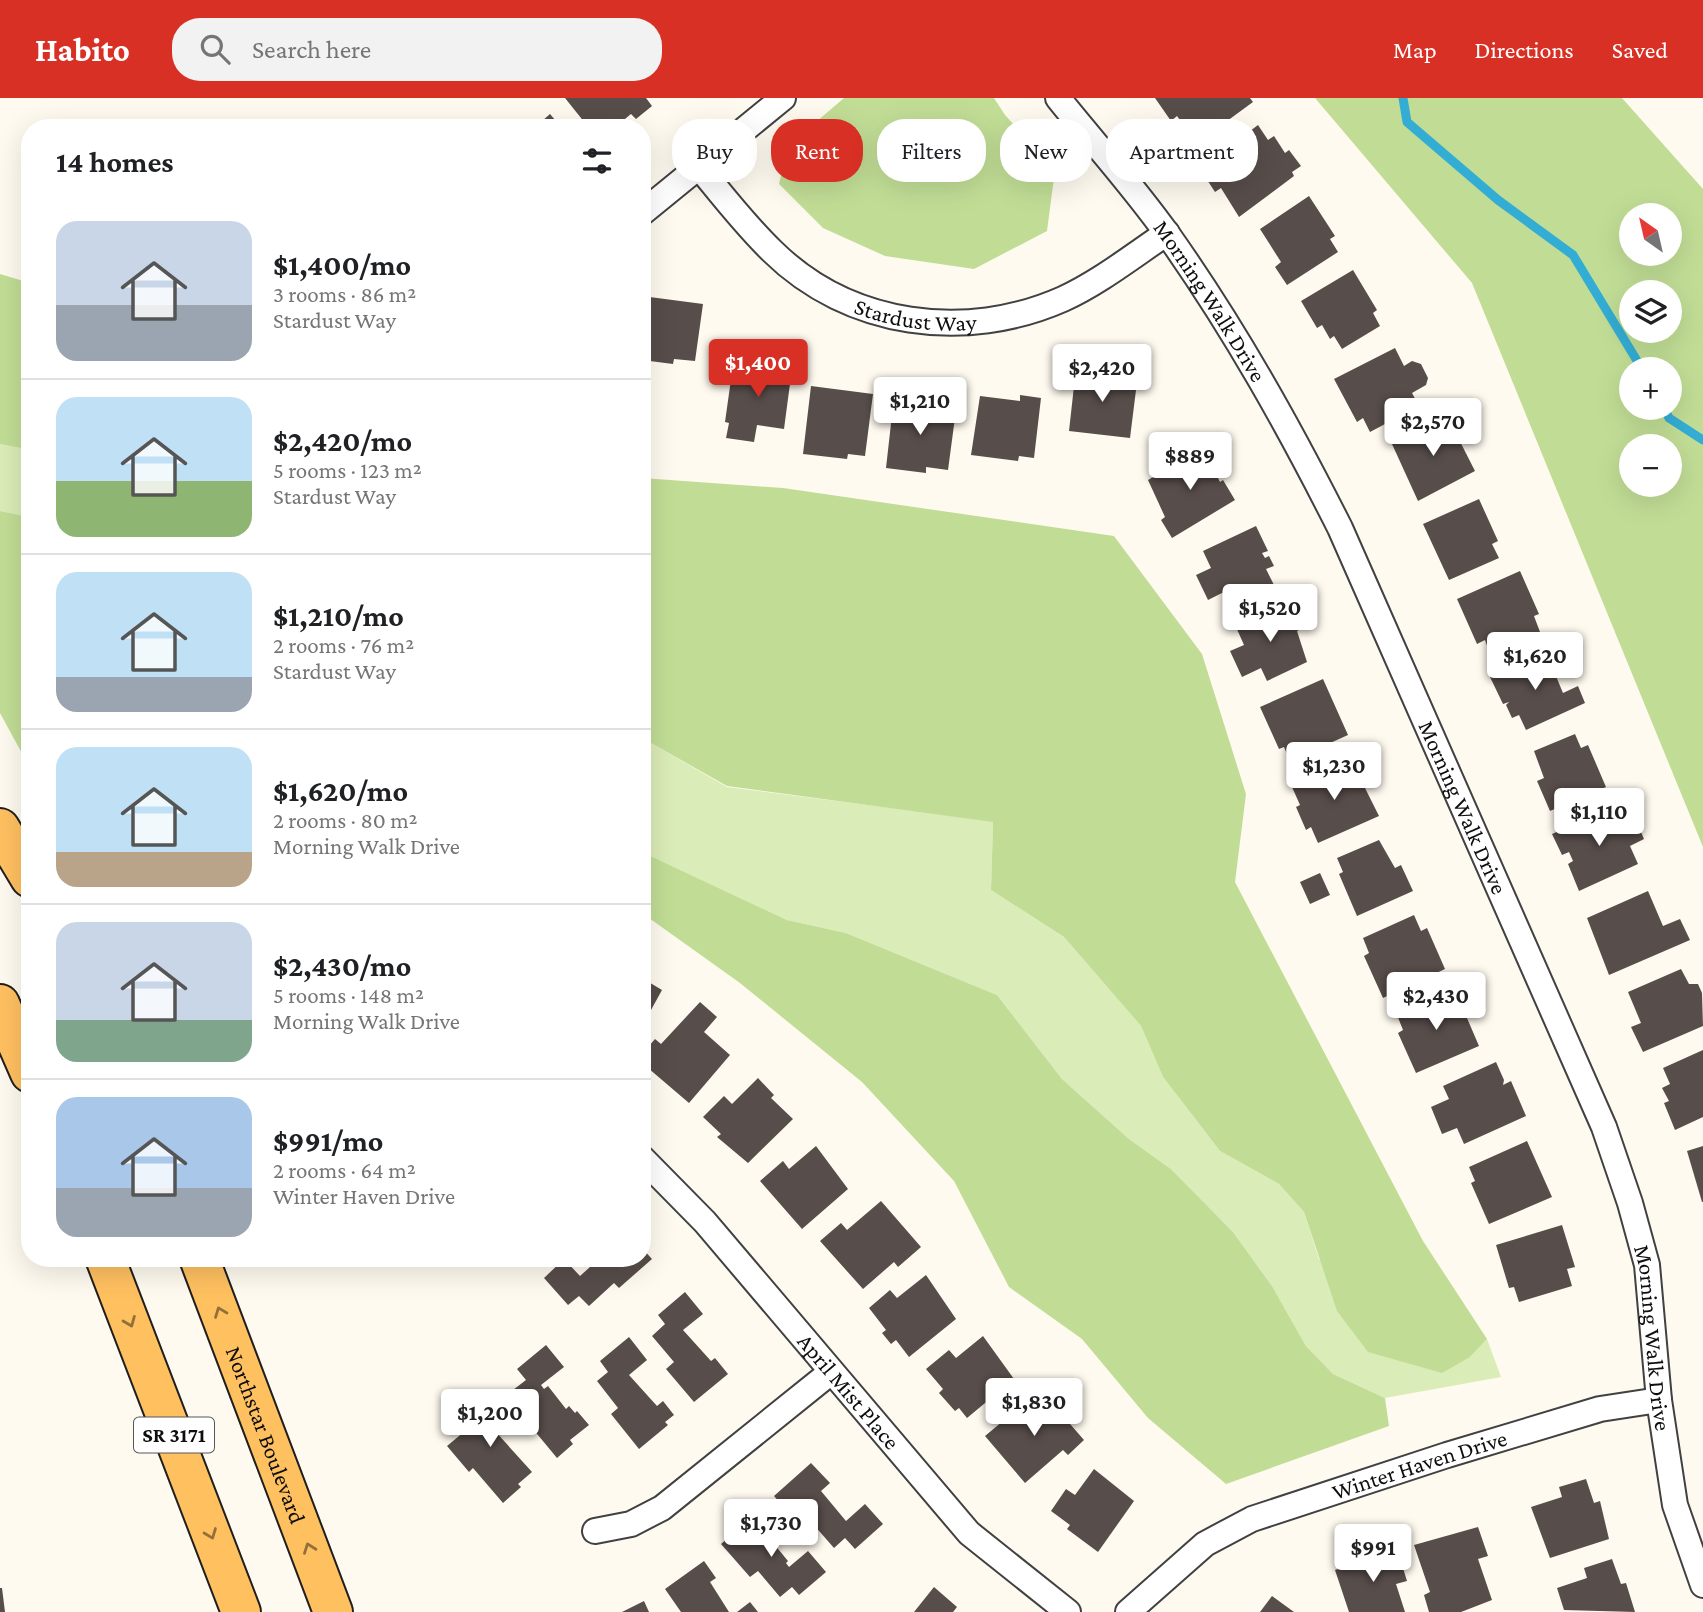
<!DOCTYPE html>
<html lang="en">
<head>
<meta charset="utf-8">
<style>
	:root { --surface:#fff; --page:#f2f2f2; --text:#202124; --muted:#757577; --line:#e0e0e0; --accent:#d93025 }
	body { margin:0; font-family:"Crimson Pro",serif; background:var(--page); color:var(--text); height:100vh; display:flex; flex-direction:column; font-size:26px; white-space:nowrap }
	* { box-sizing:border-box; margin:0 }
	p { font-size:23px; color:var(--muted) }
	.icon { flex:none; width:38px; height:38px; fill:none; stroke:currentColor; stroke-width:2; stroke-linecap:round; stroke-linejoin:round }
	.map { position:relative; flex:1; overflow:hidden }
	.side { position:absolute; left:21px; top:21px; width:630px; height:1148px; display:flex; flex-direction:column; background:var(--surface); border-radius:28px; box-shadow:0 7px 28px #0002 }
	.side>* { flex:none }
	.banner { position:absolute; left:672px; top:21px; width:665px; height:63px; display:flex; gap:14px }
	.needle { width:46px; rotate:326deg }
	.tools { position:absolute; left:1619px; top:105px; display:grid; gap:14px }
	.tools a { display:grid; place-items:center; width:63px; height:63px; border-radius:50%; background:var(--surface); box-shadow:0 7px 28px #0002; font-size:35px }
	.price { position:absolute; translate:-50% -60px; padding:0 16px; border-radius:7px; background:#fff; color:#222; font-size:23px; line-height:46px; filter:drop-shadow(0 2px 4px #0008) }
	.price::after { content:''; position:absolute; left:50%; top:42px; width:21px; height:16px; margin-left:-10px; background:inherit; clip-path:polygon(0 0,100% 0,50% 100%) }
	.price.current { background:var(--accent); color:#fff }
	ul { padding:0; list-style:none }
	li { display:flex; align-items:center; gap:21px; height:175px; padding:0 35px }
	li+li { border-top:2px solid var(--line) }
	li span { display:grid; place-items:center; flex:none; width:196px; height:140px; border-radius:21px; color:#555 }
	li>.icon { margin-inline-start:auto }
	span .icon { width:84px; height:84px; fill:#fffc; stroke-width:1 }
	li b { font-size:30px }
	h2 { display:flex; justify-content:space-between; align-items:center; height:84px; padding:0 35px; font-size:30px }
	.pill { padding:0 24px; border-radius:28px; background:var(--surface); box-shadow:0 7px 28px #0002; font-size:24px; line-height:63px }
	.pill.current { background:var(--accent); color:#fff }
	header { display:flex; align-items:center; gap:42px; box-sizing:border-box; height:98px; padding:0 35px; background:var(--accent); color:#fff }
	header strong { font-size:33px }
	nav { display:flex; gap:38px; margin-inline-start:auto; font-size:24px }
	.search { width:490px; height:63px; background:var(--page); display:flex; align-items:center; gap:18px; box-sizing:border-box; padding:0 24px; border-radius:28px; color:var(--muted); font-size:26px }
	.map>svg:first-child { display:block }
	.green { fill:#daecb7 }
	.forest { fill:#c1dd95; fill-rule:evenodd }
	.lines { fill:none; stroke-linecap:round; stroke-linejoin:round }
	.stream { stroke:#34add4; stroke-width:9 }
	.building { fill:#574d4a }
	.street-casing { stroke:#414141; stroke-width:28 }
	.primary-casing { stroke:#1f1f1f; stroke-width:42 }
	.street { stroke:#fff; stroke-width:24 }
	.primary { stroke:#ffc060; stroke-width:38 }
	.oneway { stroke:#93703b }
	.labels { text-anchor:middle; stroke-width:7; stroke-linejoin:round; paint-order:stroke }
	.shield { fill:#fff; stroke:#565656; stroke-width:2 }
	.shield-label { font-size:21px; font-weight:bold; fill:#0e0e0e }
	.street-label { font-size:23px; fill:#0e0e0e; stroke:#fff }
</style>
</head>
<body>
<header>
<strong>Habito</strong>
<div class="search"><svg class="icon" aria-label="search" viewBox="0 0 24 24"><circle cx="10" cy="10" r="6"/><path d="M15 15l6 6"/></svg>Search here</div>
<nav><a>Map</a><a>Directions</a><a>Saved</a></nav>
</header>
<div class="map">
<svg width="1703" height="1514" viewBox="0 0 1703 1514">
	<rect width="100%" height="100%" fill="#fffaef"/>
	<!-- green -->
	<g class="green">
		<path d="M 0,346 L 30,352 L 30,419 L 0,413 Z"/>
		<path d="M 642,640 L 727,689 L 993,723 L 991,792 L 1064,839 L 1141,928 L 1163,979 L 1220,1053 L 1279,1086 L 1304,1114 L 1319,1161 L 1470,1259 L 1487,1241 L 1501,1279 L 1385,1300 L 1333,1276 L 1306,1248 L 1272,1188 L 1233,1134 L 1171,1071 L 1129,1041 L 1062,981 L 997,897 L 846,835 L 787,822 L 642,754 Z"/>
	</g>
	<!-- forest -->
	<g class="forest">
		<path d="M 844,0 L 994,0 L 1005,17 L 1055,72 L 1047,133 L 974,171 L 885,158 L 823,130 L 779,86 L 788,48 Z"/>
		<path d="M 1315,0 L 1622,0 L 1703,91 L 1703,749 L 1472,185 ZM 1670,117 L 1670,156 L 1631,156 L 1631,117 ZM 1670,194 L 1670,233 L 1631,233 L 1631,194 ZM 1631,271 L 1670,271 L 1670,310 L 1631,310 ZM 1670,348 L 1670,387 L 1631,387 L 1631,348 Z"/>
		<path d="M 0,176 L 30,185 L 30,352 L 0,346 Z"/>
		<path d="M 642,380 L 783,390 L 1114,438 L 1202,556 L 1246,696 L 1235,784 L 1423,1143 L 1487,1241 L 1470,1259 L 1442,1275 L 1368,1254 L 1337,1213 L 1304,1114 L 1279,1086 L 1220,1053 L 1163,979 L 1141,928 L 1064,839 L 991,792 L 993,724 L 727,688 L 642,640 Z"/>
		<path d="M 0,413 L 30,419 L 30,670 L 0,615 Z"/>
		<path d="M 642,754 L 787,822 L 846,835 L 997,897 L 1062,981 L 1129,1041 L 1171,1071 L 1233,1134 L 1272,1188 L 1306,1248 L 1333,1276 L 1385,1300 L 1389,1328 L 1226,1386 L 1148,1320 L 1082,1241 L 1009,1189 L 954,1083 L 862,984 L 740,885 L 642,815 Z"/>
	</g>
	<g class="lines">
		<!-- stream -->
		<g class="stream">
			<path d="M 1403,0 L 1407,24 L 1498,102 L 1573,157 L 1642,271"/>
			<path d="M 1664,310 L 1669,320 L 1703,342"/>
		</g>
	</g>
	<!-- building -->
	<g class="building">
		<path d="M 565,0 L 646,0 L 652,8 L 636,21 L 631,16 L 614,30 L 589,30 Z"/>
		<path d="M 1155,0 L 1250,0 L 1253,4 L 1197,45 L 1177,18 L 1171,23 Z"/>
		<path d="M 550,16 L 562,30 L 534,30 Z"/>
		<path d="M 1258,27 L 1268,42 L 1274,38 L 1285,55 L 1289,52 L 1301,68 L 1292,74 L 1294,78 L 1239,119 L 1221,90 L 1215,94 L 1200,71 Z"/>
		<path d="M 1309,98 L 1335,138 L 1330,141 L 1338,154 L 1287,187 L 1275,169 L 1281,164 L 1260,131 Z"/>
		<path d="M 1353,172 L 1377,212 L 1373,215 L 1380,228 L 1342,251 L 1334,238 L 1330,241 L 1322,227 L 1317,230 L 1301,203 Z"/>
		<path d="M 642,198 L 703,206 L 695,263 L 674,261 L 673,266 L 642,262 Z"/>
		<path d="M 1395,250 L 1404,268 L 1412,263 L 1421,266 L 1428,280 L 1426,287 L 1412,295 L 1419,308 L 1370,334 L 1363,320 L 1357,324 L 1334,281 Z"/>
		<path d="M 772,260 L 793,263 L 784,331 L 757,327 L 754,344 L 726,340 L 729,325 L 725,324 L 733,267 L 771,272 Z"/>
		<path d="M 1076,270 L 1119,275 L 1119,282 L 1137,284 L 1130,340 L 1069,333 Z"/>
		<path d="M 811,288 L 873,296 L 865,358 L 848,356 L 847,361 L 803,356 Z"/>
		<path d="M 1020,297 L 1041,300 L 1034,360 L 1019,358 L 1018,363 L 971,357 L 980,298 L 1020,303 Z"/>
		<path d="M 894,299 L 917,302 L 917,310 L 956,312 L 948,372 L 926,369 L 926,375 L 886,370 Z"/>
		<path d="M 1447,318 L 1475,373 L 1418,403 L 1392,346 Z"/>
		<path d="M 1201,350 L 1206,359 L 1211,356 L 1221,373 L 1216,376 L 1220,384 L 1223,382 L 1235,402 L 1172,440 L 1161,422 L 1165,419 L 1148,382 Z"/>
		<path d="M 1479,401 L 1498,443 L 1492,446 L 1499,460 L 1449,482 L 1423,426 Z"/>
		<path d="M 1256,428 L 1268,453 L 1262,455 L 1265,460 L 1269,458 L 1274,468 L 1266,471 L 1274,487 L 1232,507 L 1226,493 L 1208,502 L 1196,477 L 1211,470 L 1203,453 Z"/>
		<path d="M 1520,473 L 1539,516 L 1534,518 L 1540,534 L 1490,556 L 1485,542 L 1477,546 L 1457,501 Z"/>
		<path d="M 1290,505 L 1301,531 L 1297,533 L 1307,564 L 1267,583 L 1261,570 L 1242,579 L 1230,553 L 1244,547 L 1236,529 Z"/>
		<path d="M 1546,554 L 1563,595 L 1578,588 L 1585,605 L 1526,632 L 1519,617 L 1512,620 L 1506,607 L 1509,604 L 1503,606 L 1490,579 Z"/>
		<path d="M 1323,581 L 1348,637 L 1290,663 L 1284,649 L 1279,651 L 1260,609 Z"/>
		<path d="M 1575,636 L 1581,650 L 1588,647 L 1606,689 L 1550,713 L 1537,683 L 1544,680 L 1534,653 Z"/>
		<path d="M 1351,662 L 1379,718 L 1318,745 L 1311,729 L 1306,732 L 1296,709 L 1300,707 L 1292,689 Z"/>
		<path d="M 1609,711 L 1615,726 L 1634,718 L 1644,741 L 1630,748 L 1638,766 L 1579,793 L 1568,766 L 1573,763 L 1569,754 L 1562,757 L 1552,736 Z"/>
		<path d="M 1379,742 L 1395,770 L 1401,767 L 1413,793 L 1357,818 L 1339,776 L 1343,774 L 1337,760 Z"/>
		<path d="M 1320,775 L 1330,797 L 1310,806 L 1300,784 Z"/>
		<path d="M 1648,793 L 1663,828 L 1680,821 L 1690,842 L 1609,877 L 1587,820 Z"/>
		<path d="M 1414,817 L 1421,833 L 1427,830 L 1445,871 L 1383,900 L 1364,858 L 1369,855 L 1363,840 Z"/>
		<path d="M 1681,871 L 1689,886 L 1698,886 L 1702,895 L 1703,928 L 1643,954 L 1631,929 L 1641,925 L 1628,894 Z"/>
		<path d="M 642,880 L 662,892 L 651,912 L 647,910 L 642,917 Z"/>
		<path d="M 1455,892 L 1479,948 L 1416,975 L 1398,935 L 1403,932 L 1397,917 Z"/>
		<path d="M 700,904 L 717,919 L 704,934 L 730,957 L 689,1005 L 648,970 L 650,968 L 642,960 L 642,956 L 655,941 L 661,946 Z"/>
		<path d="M 1703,952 L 1703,1019 L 1675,1032 L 1664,1005 L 1669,1003 L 1662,990 L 1670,986 L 1663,970 Z"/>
		<path d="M 1496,964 L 1504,982 L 1503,987 L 1511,983 L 1526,1018 L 1464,1046 L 1457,1030 L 1442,1036 L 1431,1009 L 1449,1001 L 1443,988 Z"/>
		<path d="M 758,980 L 774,997 L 771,1000 L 793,1021 L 748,1065 L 717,1039 L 721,1036 L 703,1019 L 724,998 L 732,1006 Z"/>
		<path d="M 1527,1043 L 1552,1099 L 1489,1126 L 1471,1085 L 1475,1083 L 1469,1069 Z"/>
		<path d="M 816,1048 L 848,1091 L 802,1131 L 760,1083 L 783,1063 L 789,1071 Z"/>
		<path d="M 1703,1048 L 1703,1104 L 1702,1104 L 1687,1053 Z"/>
		<path d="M 881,1103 L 921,1149 L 898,1169 L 894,1164 L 863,1191 L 820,1143 L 841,1125 L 847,1132 Z"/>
		<path d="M 1562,1127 L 1575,1169 L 1567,1171 L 1572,1188 L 1519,1204 L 1514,1189 L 1509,1190 L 1496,1147 Z"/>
		<path d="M 642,1150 L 652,1161 L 619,1190 L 614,1185 L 589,1208 L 579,1198 L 568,1207 L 544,1180 L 564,1161 L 580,1178 L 600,1160 L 642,1160 Z"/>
		<path d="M 926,1177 L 956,1221 L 909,1259 L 896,1242 L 891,1246 L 882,1235 L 886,1232 L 869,1210 L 890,1192 L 897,1200 Z"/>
		<path d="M 685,1194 L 703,1216 L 683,1232 L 711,1263 L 715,1260 L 728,1276 L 694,1304 L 666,1271 L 674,1264 L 652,1238 L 665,1226 L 658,1217 Z"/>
		<path d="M 983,1238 L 1014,1281 L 967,1320 L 959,1310 L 955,1313 L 939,1295 L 943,1291 L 926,1271 L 949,1252 L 956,1260 Z"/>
		<path d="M 629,1239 L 647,1262 L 629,1277 L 657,1308 L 663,1303 L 674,1317 L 665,1324 L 668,1327 L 639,1351 L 611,1316 L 618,1310 L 597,1283 L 608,1274 L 600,1263 Z"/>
		<path d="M 546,1247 L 564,1269 L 541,1287 L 544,1291 L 548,1288 L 566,1311 L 569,1308 L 575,1315 L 577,1313 L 589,1327 L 570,1342 L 573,1346 L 557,1360 L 528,1325 L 535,1320 L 513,1292 L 526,1282 L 517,1271 Z"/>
		<path d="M 490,1293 L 509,1316 L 489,1333 L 492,1336 L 495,1333 L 532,1374 L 518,1386 L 521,1389 L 503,1405 L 473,1370 L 469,1374 L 447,1348 L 471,1328 L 462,1316 Z"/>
		<path d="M 1043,1295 L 1084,1342 L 1068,1357 L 1063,1352 L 1025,1385 L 985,1338 L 1009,1318 L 1012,1322 Z"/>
		<path d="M 811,1365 L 830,1385 L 821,1393 L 846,1423 L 865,1406 L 883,1426 L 855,1451 L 845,1440 L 834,1450 L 813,1426 L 805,1433 L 774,1398 Z"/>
		<path d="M 1094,1371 L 1134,1403 L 1098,1454 L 1067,1431 L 1070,1427 L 1051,1413 L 1066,1391 L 1075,1397 Z"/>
		<path d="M 1586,1381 L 1594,1405 L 1600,1403 L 1609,1441 L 1550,1460 L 1531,1409 L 1562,1399 L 1559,1389 Z"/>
		<path d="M 756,1416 L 778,1442 L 774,1446 L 788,1463 L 786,1465 L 789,1469 L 808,1453 L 826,1474 L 799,1497 L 792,1489 L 780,1499 L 758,1473 L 750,1479 L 721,1446 Z"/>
		<path d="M 1478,1429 L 1488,1458 L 1478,1461 L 1492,1502 L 1461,1514 L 1429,1514 L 1424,1497 L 1430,1494 L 1414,1447 Z"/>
		<path d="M 1398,1454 L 1407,1483 L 1396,1486 L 1405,1514 L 1349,1514 L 1335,1472 L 1358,1464 L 1356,1460 L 1370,1456 L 1372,1462 Z"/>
		<path d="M 1612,1461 L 1621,1486 L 1626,1485 L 1635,1514 L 1564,1512 L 1557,1490 L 1587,1480 L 1584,1470 Z"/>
		<path d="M 704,1463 L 716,1480 L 710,1484 L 729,1514 L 681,1514 L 665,1491 Z"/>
		<path d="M 934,1489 L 957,1509 L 953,1514 L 914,1514 Z"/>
		<path d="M 0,1490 L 2,1490 L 5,1514 L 0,1514 Z"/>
		<path d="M 1272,1498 L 1294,1514 L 1260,1514 Z"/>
		<path d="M 644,1503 L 649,1514 L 622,1514 Z"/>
		<path d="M 750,1504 L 758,1514 L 737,1514 Z"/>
	</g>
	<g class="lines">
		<defs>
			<g id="street">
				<path id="s1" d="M 1058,0 C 1094,45 1134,89 1168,137 C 1235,232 1288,327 1340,430 L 1604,1029 L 1630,1105 L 1647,1167 L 1659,1302 L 1675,1407 L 1703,1487"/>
				<path id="s2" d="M 699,69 C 722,97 745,127 772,153 C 849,229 966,244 1063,201 C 1100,184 1134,157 1167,135"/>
				<path d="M 642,115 L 783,0"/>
				<path id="s3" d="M 642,1060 L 705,1124 L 969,1435 L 1068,1514"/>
				<path d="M 595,1433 L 631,1426 L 662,1410 L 831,1274"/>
				<path id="s4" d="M 1128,1514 L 1205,1446 L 1252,1421 L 1447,1357 L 1600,1311 L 1659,1302"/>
			</g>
			<g id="primary">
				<path d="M 0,730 L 30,780"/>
				<path d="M 0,906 L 30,975"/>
				<path d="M 105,1160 L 241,1514"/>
				<path id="s5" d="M 199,1160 L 333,1514"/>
			</g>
		</defs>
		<!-- street casing -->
		<use href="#street" class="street-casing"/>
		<!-- primary casing -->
		<use href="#primary" class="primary-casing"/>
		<!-- street -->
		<use href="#street" class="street"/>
		<!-- primary -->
		<use href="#primary" class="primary"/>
	</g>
	<!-- one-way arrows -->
	<defs><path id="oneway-chevron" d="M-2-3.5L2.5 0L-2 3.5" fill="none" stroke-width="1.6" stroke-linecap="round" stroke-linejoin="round" transform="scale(1.75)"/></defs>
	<g class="oneway">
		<use href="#oneway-chevron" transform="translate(220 1214) rotate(-111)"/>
		<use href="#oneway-chevron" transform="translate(130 1224) rotate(68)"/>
		<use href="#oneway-chevron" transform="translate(211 1436) rotate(69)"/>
		<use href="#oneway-chevron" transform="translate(309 1450) rotate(-110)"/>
	</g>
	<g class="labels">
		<!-- shield labels -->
		<rect class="shield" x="134" y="1319.5" width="80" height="35" rx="5"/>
		<g class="shield-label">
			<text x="174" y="1344">SR 3171</text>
		</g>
		<!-- street labels -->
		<g class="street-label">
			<text dy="8" stroke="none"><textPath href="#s1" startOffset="254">Morning Walk Drive</textPath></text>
			<text dy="8" stroke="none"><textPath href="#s2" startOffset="273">Stardust Way</textPath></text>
			<text dy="8" stroke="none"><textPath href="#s1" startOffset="821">Morning Walk Drive</textPath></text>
			<text dy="8" stroke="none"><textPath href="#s1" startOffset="1388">Morning Walk Drive</textPath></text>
			<text dy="8" stroke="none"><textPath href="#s3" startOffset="312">April Mist Place</textPath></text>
			<text dy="8" stroke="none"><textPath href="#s5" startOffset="189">Northstar Boulevard</textPath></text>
			<text dy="8" stroke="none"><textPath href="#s4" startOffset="332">Winter Haven Drive</textPath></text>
		</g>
	</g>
</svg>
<div class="tools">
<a><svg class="needle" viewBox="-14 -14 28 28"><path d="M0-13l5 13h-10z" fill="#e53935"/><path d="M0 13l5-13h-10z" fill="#757577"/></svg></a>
<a><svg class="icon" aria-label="layers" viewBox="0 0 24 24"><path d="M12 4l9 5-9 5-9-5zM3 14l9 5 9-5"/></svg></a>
<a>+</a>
<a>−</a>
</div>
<b class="price current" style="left:758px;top:301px">$1,400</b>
<b class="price" style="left:1102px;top:306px">$2,420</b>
<b class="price" style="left:920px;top:339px">$1,210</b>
<b class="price" style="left:1433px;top:360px">$2,570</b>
<b class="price" style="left:1190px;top:394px">$889</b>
<b class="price" style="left:1270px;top:546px">$1,520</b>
<b class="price" style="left:1535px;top:594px">$1,620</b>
<b class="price" style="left:1334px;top:704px">$1,230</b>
<b class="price" style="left:1599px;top:750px">$1,110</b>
<b class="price" style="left:1436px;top:934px">$2,430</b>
<b class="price" style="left:1034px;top:1340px">$1,830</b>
<b class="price" style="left:490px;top:1351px">$1,200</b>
<b class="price" style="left:771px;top:1461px">$1,730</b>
<b class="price" style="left:1373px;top:1486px">$991</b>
<div class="banner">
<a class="pill">Buy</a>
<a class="pill current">Rent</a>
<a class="pill">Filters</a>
<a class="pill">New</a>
<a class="pill">Apartment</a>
</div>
<section class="side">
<h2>14 homes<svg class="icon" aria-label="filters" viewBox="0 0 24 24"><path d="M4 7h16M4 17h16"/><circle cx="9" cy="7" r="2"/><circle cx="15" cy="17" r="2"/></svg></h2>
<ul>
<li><span style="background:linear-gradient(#c9d6e8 60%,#9aa5b1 0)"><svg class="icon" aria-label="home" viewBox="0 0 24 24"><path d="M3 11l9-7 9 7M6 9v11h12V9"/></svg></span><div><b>$1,400/mo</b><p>3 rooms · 86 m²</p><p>Stardust Way</p></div></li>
<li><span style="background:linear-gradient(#bfe0f5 60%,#8fb573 0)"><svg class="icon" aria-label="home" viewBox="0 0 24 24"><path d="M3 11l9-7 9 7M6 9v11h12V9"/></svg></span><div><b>$2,420/mo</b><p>5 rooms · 123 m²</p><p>Stardust Way</p></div></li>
<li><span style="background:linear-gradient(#bfe0f5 75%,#9aa5b1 0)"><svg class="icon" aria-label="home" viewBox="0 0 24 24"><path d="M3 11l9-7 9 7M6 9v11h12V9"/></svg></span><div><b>$1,210/mo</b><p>2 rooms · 76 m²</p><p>Stardust Way</p></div></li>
<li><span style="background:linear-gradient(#bfe0f5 75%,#b9a48a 0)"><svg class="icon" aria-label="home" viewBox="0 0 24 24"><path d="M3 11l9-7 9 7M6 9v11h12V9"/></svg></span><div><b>$1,620/mo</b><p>2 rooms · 80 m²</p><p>Morning Walk Drive</p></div></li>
<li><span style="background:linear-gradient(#c9d6e8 70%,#7fa58c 0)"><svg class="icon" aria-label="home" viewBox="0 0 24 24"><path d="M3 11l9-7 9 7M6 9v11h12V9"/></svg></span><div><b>$2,430/mo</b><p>5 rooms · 148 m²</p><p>Morning Walk Drive</p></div></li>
<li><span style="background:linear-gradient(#a9c7e8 65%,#9aa5b1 0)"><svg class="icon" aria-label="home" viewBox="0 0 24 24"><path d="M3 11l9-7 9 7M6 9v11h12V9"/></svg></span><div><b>$991/mo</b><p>2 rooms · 64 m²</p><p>Winter Haven Drive</p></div></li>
</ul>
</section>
</div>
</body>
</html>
